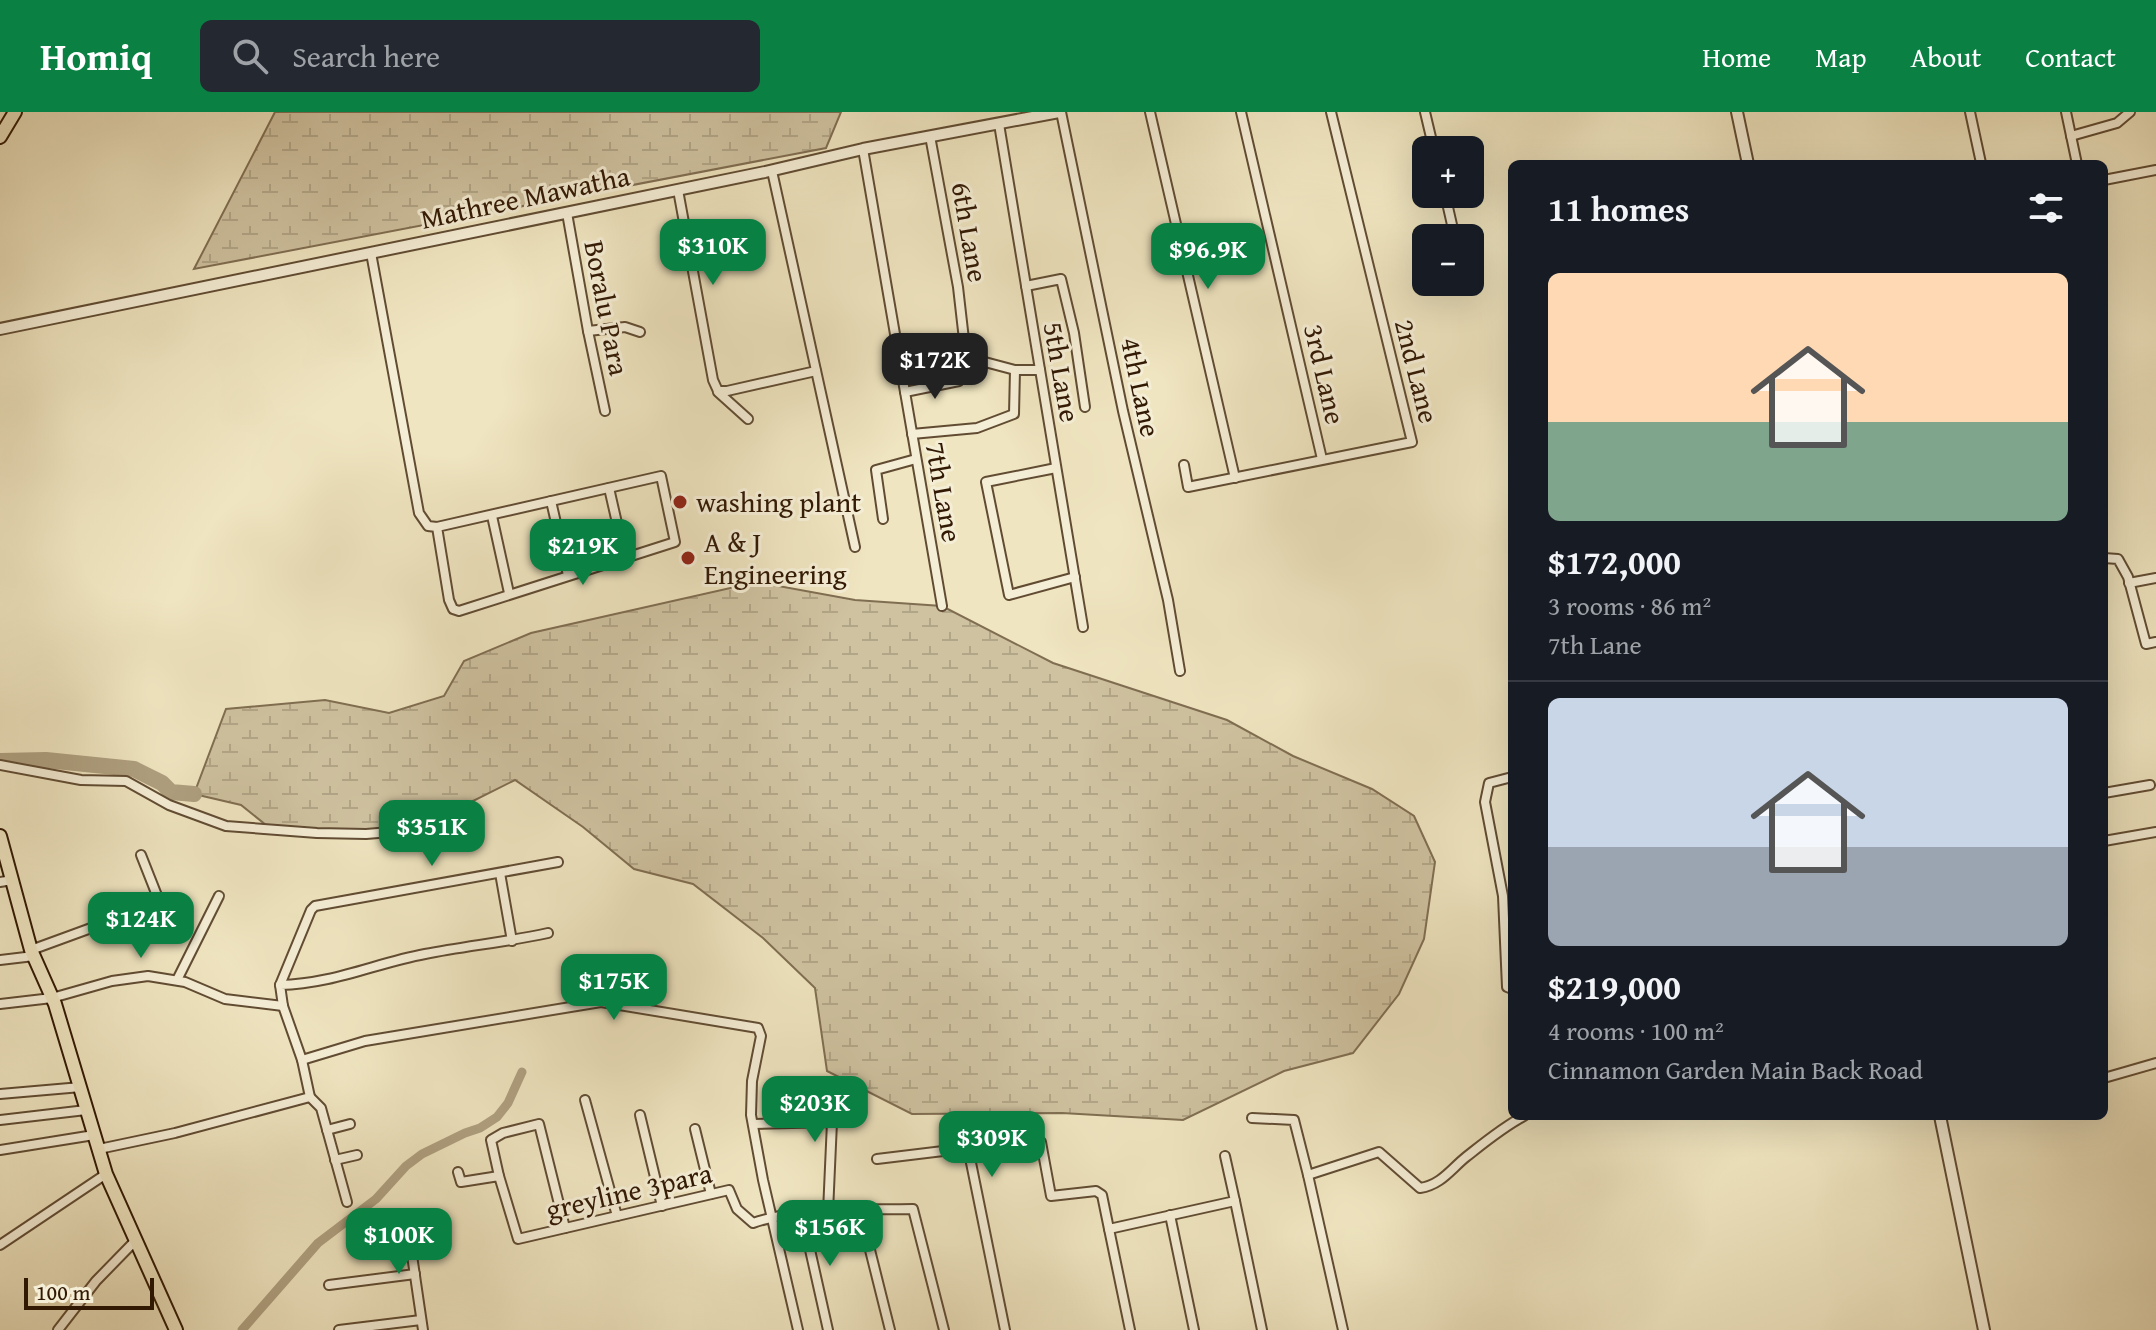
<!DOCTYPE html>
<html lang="en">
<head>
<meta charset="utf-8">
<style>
	:root { --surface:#171b24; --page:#242831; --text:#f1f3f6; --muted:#9ea1a6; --line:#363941; --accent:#0b8043 }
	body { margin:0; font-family:"Gentium Book Plus",serif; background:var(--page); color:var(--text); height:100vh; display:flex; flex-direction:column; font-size:30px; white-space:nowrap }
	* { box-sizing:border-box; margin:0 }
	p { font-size:26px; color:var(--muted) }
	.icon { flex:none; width:44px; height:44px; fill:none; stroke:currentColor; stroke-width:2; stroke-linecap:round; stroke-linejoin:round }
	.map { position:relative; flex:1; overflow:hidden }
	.sheet { position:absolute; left:1508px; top:48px; width:600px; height:960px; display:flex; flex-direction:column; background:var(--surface); border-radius:12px; box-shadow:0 8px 32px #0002 }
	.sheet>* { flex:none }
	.fabs { position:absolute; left:1412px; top:24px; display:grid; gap:16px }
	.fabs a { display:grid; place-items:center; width:72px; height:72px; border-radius:12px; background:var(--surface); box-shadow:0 8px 32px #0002; font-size:40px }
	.scale { position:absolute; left:24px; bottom:20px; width:130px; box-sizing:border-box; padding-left:8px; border:4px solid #321904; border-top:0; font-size:22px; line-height:28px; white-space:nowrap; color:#321904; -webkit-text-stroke:6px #f5eed6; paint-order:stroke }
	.price { position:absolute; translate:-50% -68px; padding:0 18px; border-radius:16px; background:var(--accent); color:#fff; font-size:26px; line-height:52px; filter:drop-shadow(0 2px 4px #0008) }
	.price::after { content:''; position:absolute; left:50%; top:48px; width:24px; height:18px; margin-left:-12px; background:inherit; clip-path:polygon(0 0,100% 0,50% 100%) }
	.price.selected { background:#222; color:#fff }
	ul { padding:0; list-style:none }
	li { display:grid; align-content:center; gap:16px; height:424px; padding:0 40px }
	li+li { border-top:2px solid var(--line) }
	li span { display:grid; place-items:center; height:248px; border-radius:12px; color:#555 }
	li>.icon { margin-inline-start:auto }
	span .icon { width:144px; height:144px; fill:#fffc; stroke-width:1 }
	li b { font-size:34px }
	h2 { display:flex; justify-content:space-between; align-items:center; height:96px; padding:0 40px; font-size:34px }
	header { display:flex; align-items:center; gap:48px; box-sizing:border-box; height:112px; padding:0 40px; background:var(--accent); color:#fff }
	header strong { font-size:38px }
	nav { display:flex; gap:44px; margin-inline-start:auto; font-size:28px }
	.search { width:560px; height:72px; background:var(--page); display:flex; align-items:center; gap:20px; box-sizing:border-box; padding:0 28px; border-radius:12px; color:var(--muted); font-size:30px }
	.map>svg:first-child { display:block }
	.wetland { fill:url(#wetland-marsh); stroke:#806e52; stroke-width:2 }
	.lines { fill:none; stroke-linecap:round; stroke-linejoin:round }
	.canal { stroke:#afa080; stroke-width:9 }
	.river { stroke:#afa080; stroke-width:16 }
	.minor-casing { stroke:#614c33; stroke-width:12 }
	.tertiary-casing { stroke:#614c33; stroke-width:14 }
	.primary-casing { stroke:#321904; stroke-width:16 }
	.trunk-casing { stroke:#321904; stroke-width:16 }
	.minor { stroke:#f5eed6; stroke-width:8 }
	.tertiary { stroke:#f5eed6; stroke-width:10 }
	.primary { stroke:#efe5c0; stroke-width:12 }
	.trunk { stroke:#efe5c0; stroke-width:12 }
	.poi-dot { fill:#8f2418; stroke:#f5eed6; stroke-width:3 }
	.labels { text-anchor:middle; stroke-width:6; stroke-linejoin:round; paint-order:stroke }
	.street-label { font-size:28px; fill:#321904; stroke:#f5eed6 }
	.poi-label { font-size:28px; fill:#321904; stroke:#f5eed6; text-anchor:start }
</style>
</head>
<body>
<header>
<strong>Homiq</strong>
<div class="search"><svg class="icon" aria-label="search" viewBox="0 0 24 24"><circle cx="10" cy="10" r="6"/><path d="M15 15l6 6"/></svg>Search here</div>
<nav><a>Home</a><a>Map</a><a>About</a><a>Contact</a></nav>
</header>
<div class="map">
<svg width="2156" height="1218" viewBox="0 0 2156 1218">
	<defs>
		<pattern id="wetland-marsh" width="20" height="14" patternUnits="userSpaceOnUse" patternTransform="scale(2)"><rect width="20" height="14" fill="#cfc2a0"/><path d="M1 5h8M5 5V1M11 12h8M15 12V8" fill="none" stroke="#b2a688"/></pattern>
	</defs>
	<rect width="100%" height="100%" fill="#efe5c0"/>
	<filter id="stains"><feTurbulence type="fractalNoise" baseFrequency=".0025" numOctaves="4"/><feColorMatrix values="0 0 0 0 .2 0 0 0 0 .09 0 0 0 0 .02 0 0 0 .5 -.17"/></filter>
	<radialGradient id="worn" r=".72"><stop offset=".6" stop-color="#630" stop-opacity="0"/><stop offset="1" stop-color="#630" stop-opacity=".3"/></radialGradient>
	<!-- wetland -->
	<g class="wetland">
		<path d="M 275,0 L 841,0 L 826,36 L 194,157 Z"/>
		<path d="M 757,470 L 855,488 L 942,494 L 1053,551 L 1227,608 L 1293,644 L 1372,677 L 1414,704 L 1435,750 L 1424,827 L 1399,882 L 1353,941 L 1284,959 L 1183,1008 L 1062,1001 L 912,1002 L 827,959 L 815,876 L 763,826 L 693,772 L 634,757 L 583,715 L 515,668 L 467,692 L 390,720 L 271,717 L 241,693 L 194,682 L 226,597 L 325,588 L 389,601 L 444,584 L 464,549 L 531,521 Z"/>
	</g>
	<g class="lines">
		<!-- canal -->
		<path class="canal" d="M 242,1218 L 318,1131 L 376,1087 L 406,1054 L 422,1042 L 465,1021 L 480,1016 L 497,1005 L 508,991 L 522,960"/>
		<!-- river -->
		<path class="river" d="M 0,649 L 46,648 L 134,657 L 162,671 L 171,680 L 194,682"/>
		<defs>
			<g id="minor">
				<path d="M 1061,0 L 1123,299 L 1168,488 L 1180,559"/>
				<path d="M 1150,0 L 1235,366"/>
				<path d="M 1241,0 L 1322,347"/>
				<path d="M 1425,0 L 1434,38"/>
				<path d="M 1970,0 L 1981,51"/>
				<path d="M 2066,0 L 2077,52"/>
				<path d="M 999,12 L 1083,515"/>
				<path d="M 930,24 L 958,175 L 966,245 L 1015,258 L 1040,258"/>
				<path d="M 2071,24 L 2117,11 L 2130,0"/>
				<path d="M 863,37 L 942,494"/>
				<path d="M 772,59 L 855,435"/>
				<path d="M 2104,68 L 2156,58"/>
				<path d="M 678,78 L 713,268 L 718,279 L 727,279 L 816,259"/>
				<path d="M 1445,82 L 1455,126"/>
				<path d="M 567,101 L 588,219 L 605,299"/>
				<path d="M 371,141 L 419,401 L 428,414 L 437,415 L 661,364 L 675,430 L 459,499 L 453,497 L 449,488 L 437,415"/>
				<path d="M 1466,170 L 1467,175"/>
				<path d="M 1026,174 L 1061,167 L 1074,221 L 1085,295"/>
				<path d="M 588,219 L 625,215 L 640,220"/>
				<path d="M 718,280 L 748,307"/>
				<path d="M 905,280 L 959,269"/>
				<path d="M 912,322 L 977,316 L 1014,302 L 1015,258"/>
				<path d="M 1184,353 L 1188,375 L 1412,330 L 1331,0"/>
				<path d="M 1056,356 L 986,370 L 1009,483 L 1075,465"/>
				<path d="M 609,376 L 625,446"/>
				<path d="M 551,389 L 568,463"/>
				<path d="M 492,404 L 509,481"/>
				<path d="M 883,407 L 876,358 L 916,347"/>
				<path d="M 2104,446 L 2118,447 L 2128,465 L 2146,532 L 2156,530"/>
				<path d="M 2129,471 L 2156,466"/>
				<path d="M 0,653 L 81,668 L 126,669 L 169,693 L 226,714 L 317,721 L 366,722 L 451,715"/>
				<path d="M 1512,665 L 1489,671 L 1485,690 L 1503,784 L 1507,875 L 1512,877"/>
				<path d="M 2104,681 L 2150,673"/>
				<path d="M 2104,729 L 2156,720"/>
				<path d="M 500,761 L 512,829"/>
				<path d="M 0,770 L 12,768"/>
				<path d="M 31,838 L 154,793 L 158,786 L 141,743"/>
				<path d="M 0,848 L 34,844"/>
				<path d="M 177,868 L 219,784"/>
				<path d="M 280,873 L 311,798 L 315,794 L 558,750"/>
				<path d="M 0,892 L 52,886 L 112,869 L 148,864 L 185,870 L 225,887 L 283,894"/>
				<path d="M 302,948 L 365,929 L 601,890 L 758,916 L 761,924 L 752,969 L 751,1003 L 763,1068 L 798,1218"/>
				<path d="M 2104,966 L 2156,951"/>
				<path d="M 0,982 L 81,975"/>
				<path d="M 310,985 L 321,996 L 347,1090"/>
				<path d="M 585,988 L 617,1104"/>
				<path d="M 640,1003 L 662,1094"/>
				<path d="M 1252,1006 L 1294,1008 L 1308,1063 L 1379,1040 L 1420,1076 C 1441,1073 1451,1057 1466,1045 C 1485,1030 1503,1015 1524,1004"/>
				<path d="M 0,1008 L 86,998"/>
				<path d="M 753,1012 L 832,1010 L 828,1100"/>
				<path d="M 695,1017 L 711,1082"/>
				<path d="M 327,1018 L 350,1012"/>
				<path d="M 1041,1030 L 1051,1084 L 1096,1079 L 1102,1083 L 1109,1117 L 1235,1089 L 1225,1044"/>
				<path d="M 99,1037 L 175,1021 L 310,985 L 302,948 L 283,894 L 280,873 C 333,872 376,851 425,842 C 466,834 507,830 548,821"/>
				<path d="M 0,1038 L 94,1023"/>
				<path d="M 877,1047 L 968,1036 L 1005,1218"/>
				<path d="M 335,1048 L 357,1043"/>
				<path d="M 458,1060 L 461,1070 L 499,1064 L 518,1127 L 729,1078 L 737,1097 L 753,1111 C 803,1094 861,1098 913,1097 L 944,1218"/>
				<path d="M 1308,1063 L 1343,1218"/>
				<path d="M 499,1064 L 491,1028 L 503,1021 L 539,1012 L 565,1116"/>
				<path d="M 1235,1089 L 1262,1218"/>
				<path d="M 860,1098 L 890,1218"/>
				<path d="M 802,1102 L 828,1218"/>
				<path d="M 1170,1103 L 1194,1218"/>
				<path d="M 370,1115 L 404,1118 L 409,1123 L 423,1218"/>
				<path d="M 1109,1117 L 1130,1218"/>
				<path d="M 0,1133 L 106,1062"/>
				<path d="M 329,1173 L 415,1162"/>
				<path d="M 58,1218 L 96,1169 L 136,1128"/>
				<path d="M 339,1218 L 421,1208"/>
			</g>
			<g id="tertiary">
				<path d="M 1737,0 L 1748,52"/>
				<path d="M 0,217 L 765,60 L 863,37 L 1059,0"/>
				<path d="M 1940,1004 L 1984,1218"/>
			</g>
			<path id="primary" d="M 0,724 L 31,838 L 55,892 L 106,1062 L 176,1218"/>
			<path id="trunk" d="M 0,25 L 15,0"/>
		</defs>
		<!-- minor casing -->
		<use href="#minor" class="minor-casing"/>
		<!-- tertiary casing -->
		<use href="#tertiary" class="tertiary-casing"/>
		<!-- primary casing -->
		<use href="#primary" class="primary-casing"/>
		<!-- trunk casing -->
		<use href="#trunk" class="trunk-casing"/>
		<!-- minor -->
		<use href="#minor" class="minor"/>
		<!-- tertiary -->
		<use href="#tertiary" class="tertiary"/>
		<!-- primary -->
		<use href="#primary" class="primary"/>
		<!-- trunk -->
		<use href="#trunk" class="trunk"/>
	</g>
	<!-- markers -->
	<g class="poi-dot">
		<circle cx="680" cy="390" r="8"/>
		<circle cx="688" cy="446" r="8"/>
	</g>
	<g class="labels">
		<!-- street labels -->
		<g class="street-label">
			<text transform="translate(525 85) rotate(-12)" y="10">Mathree Mawatha</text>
			<text transform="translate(970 120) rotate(80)" y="10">6th Lane</text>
			<text transform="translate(607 196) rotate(79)" y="10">Boralu Para</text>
			<text transform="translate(1417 259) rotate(76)" y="10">2nd Lane</text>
			<text transform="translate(1062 260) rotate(80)" y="10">5th Lane</text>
			<text transform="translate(1325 262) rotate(77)" y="10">3rd Lane</text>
			<text transform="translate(1141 275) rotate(78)" y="10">4th Lane</text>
			<text transform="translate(944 380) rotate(80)" y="10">7th Lane</text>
			<text transform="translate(629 1079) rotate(-13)" y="10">greyline 3para</text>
		</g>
		<!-- poi labels -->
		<g class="poi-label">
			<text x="696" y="400">washing plant</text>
			<text x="704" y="440">A &amp; J<tspan x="704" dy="32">Engineering</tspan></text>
		</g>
	</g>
	<rect width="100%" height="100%" filter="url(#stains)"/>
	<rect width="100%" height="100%" fill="url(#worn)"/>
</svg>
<div class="fabs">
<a>+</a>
<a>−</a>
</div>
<div class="scale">100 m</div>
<b class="price" style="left:713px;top:175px">$310K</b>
<b class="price" style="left:1208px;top:179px">$96.9K</b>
<b class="price selected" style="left:935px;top:289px">$172K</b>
<b class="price" style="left:583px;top:475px">$219K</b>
<b class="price" style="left:432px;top:756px">$351K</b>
<b class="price" style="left:141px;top:848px">$124K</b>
<b class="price" style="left:614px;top:910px">$175K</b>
<b class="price" style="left:815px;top:1032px">$203K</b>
<b class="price" style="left:992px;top:1067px">$309K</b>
<b class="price" style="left:830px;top:1156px">$156K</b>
<b class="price" style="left:399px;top:1164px">$100K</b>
<section class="sheet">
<h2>11 homes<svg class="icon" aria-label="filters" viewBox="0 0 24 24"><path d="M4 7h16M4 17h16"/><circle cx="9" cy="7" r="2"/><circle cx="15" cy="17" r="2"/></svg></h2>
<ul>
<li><span style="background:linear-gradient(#ffd9b3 60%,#7fa58c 0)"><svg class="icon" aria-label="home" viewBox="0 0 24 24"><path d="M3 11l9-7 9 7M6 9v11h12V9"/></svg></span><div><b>$172,000</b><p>3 rooms · 86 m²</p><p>7th Lane</p></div></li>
<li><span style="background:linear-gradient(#c9d6e8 60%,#9aa5b1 0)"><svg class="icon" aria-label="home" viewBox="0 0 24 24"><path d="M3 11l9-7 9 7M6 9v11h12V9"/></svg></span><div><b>$219,000</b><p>4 rooms · 100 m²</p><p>Cinnamon Garden Main Back Road</p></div></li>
</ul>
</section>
</div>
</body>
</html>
